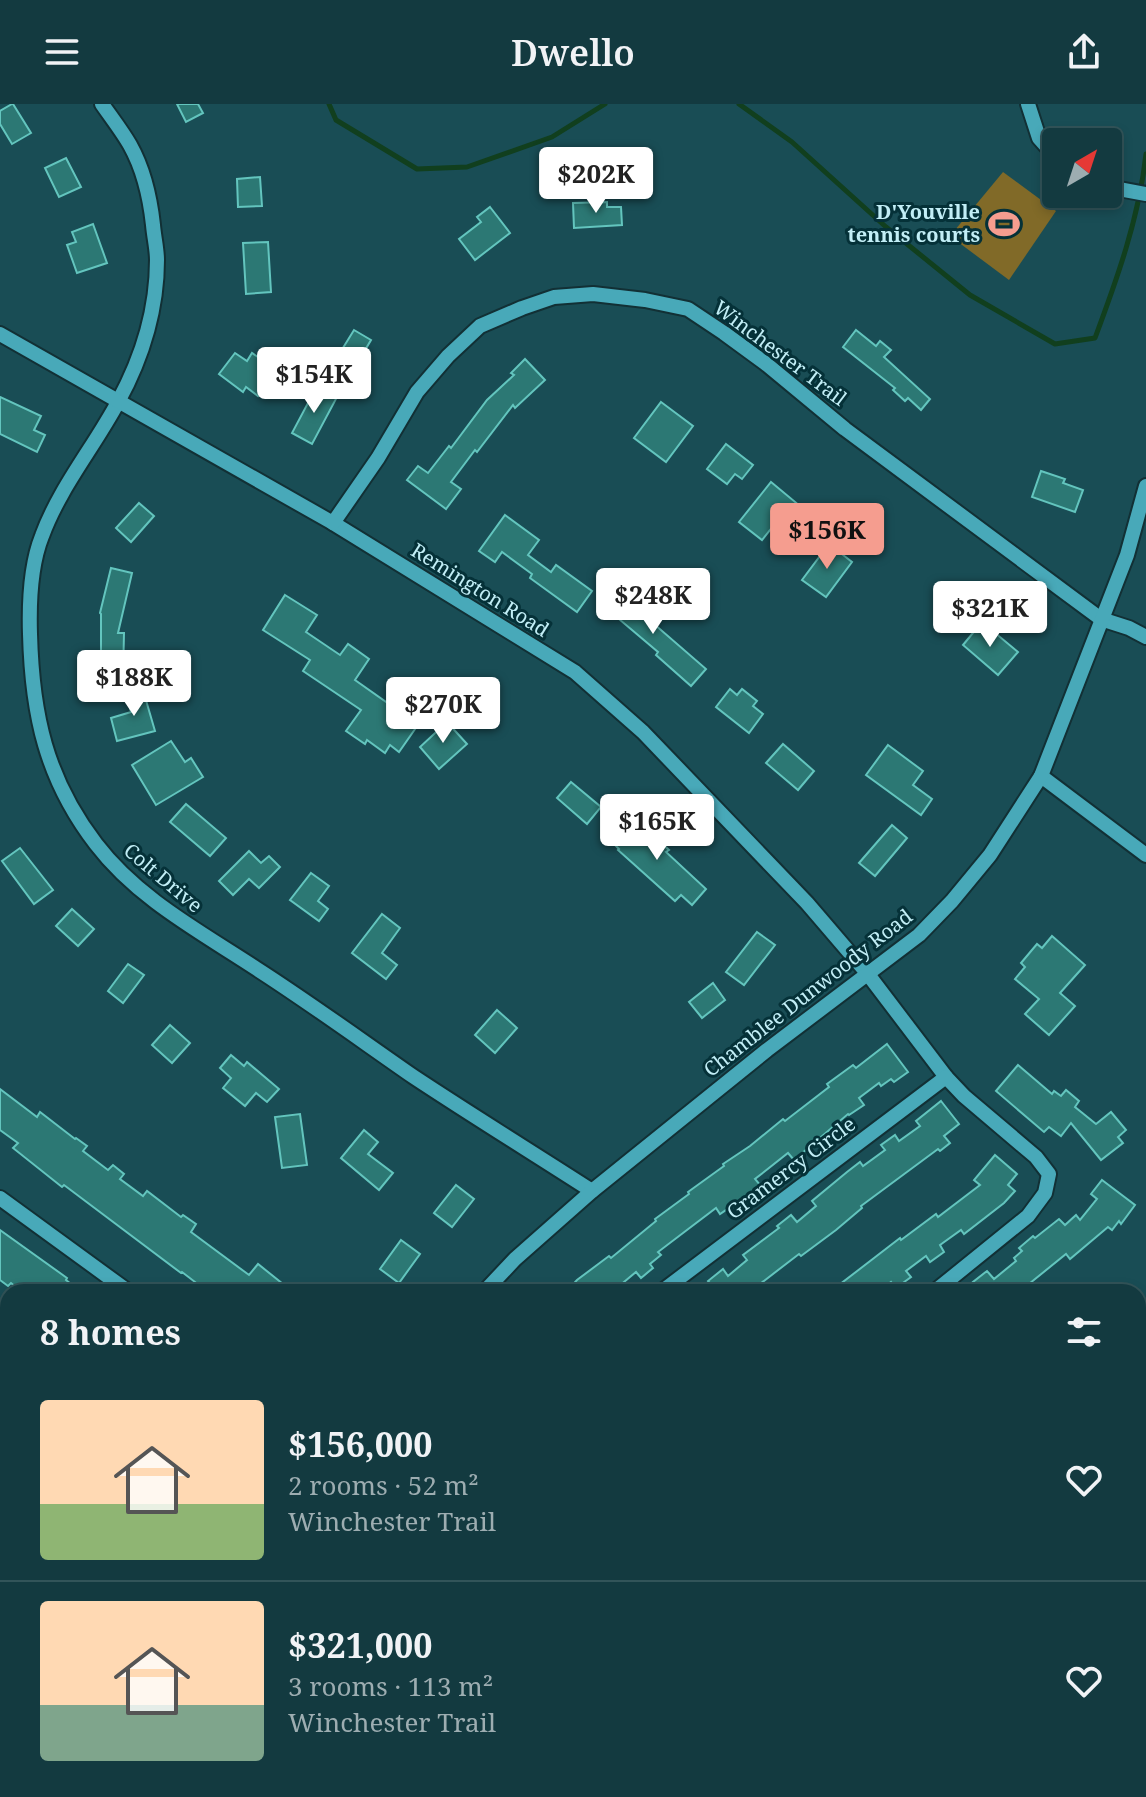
<!DOCTYPE html>
<html lang="en">
<head>
<meta charset="utf-8">
<style>
	:root { --surface:#133a40; --page:#20454b; --text:#f1f3f6; --muted:#9dadb1; --line:#325459; --accent:#f59d8f }
	body { margin:0; font-family:"Noto Serif",serif; background:var(--page); color:var(--text); height:100vh; display:flex; flex-direction:column; font-size:30px; white-space:nowrap }
	* { box-sizing:border-box; margin:0 }
	p { font-size:26px; color:var(--muted) }
	.icon { flex:none; width:44px; height:44px; fill:none; stroke:currentColor; stroke-width:2; stroke-linecap:round; stroke-linejoin:round }
	.map { position:relative; flex:1; overflow:hidden }
	.drawer { position:absolute; left:0px; top:1180px; width:1146px; height:514px; display:flex; flex-direction:column; background:var(--surface); border-radius:24px 24px 0 0; box-shadow:0 4px 12px #0003,0 0 0 2px var(--line) }
	.drawer>* { flex:none }
	.needle { width:52px; rotate:39deg }
	.buttons { position:absolute; left:1042px; top:24px; display:grid; gap:16px }
	.buttons a { display:grid; place-items:center; width:80px; height:80px; border-radius:8px; background:var(--surface); box-shadow:0 4px 12px #0003,0 0 0 2px var(--line); font-size:40px }
	.price { position:absolute; translate:-50% -68px; padding:0 18px; border-radius:8px; background:#fff; color:#222; font-size:26px; line-height:52px; filter:drop-shadow(0 2px 4px #0008) }
	.price::after { content:''; position:absolute; left:50%; top:48px; width:24px; height:18px; margin-left:-12px; background:inherit; clip-path:polygon(0 0,100% 0,50% 100%) }
	.price.active { background:var(--accent); color:#111 }
	ul { padding:0; list-style:none }
	li { display:flex; align-items:center; gap:24px; height:200px; padding:0 40px }
	li+li { border-top:2px solid var(--line) }
	li span { display:grid; place-items:center; flex:none; width:224px; height:160px; border-radius:8px; color:#555 }
	li>.icon { margin-inline-start:auto }
	span .icon { width:96px; height:96px; fill:#fffc; stroke-width:1 }
	li b { font-size:34px }
	h2 { display:flex; justify-content:space-between; align-items:center; height:96px; padding:0 40px; font-size:34px }
	header { display:flex; justify-content:space-between; align-items:center; height:104px; padding:0 40px; background:var(--surface); font-size:36px; font-weight:600 }
	.map>svg:first-child { display:block }
	.green { fill:#816a28 }
	.lines { fill:none; stroke-linecap:round; stroke-linejoin:round }
	.stream { stroke:#113f1e; stroke-width:5 }
	.building { fill:#2c7874; stroke:#63c5be; stroke-width:2 }
	.minor-casing { stroke:#123035; stroke-width:18 }
	.minor { stroke:#48a9b9; stroke-width:14 }
	.labels { text-anchor:middle; stroke-width:6; stroke-linejoin:round; paint-order:stroke }
	.poi-label { font-size:20px; font-weight:bold; fill:#c2eef6; stroke:#053138; text-anchor:end }
	.street-label { font-size:20px; fill:#c2eef6; stroke:#053138 }
</style>
</head>
<body>
<header><svg class="icon" aria-label="menu" viewBox="0 0 24 24"><path d="M4 6h16M4 12h16M4 18h16"/></svg>Dwello<svg class="icon" aria-label="share" viewBox="0 0 24 24"><path d="M12 15V3M7 8l5-5 5 5M5 13v7h14v-7"/></svg></header>
<div class="map">
<svg width="1146" height="1693" viewBox="0 0 1146 1693">
	<rect width="100%" height="100%" fill="#194d55"/>
	<!-- green -->
	<path class="green" d="M 1003,68 L 1056,107 L 1009,176 L 950,132 Z"/>
	<g class="lines">
		<!-- stream -->
		<g class="stream">
			<path d="M 329,0 L 336,16 L 417,65 L 467,63 L 552,33 L 605,0"/>
			<path d="M 739,0 L 792,38 L 886,123 L 970,191 L 1055,240 L 1095,234 C 1117,175 1139,114 1146,50"/>
		</g>
	</g>
	<!-- building -->
	<g class="building">
		<path d="M 12,0 L 13,0 L 31,29 L 12,40 L 0,20 L 0,7 Z"/>
		<path d="M 177,0 L 198,0 L 203,9 L 186,18 Z"/>
		<path d="M 66,54 L 81,83 L 59,93 L 45,64 Z"/>
		<path d="M 260,73 L 262,102 L 238,103 L 237,75 Z"/>
		<path d="M 607,98 L 607,103 L 621,103 L 622,121 L 574,124 L 573,99 Z"/>
		<path d="M 490,103 L 510,129 L 475,156 L 459,135 L 481,118 L 477,113 Z"/>
		<path d="M 93,120 L 107,159 L 77,169 L 67,141 L 76,138 L 72,128 Z"/>
		<path d="M 268,138 L 271,188 L 246,190 L 243,139 Z"/>
		<path d="M 354,226 L 371,236 L 355,263 L 338,252 Z"/>
		<path d="M 856,226 L 876,242 L 880,237 L 891,246 L 884,253 L 930,295 L 921,306 L 908,294 L 905,297 L 893,286 L 895,284 L 843,243 Z"/>
		<path d="M 235,249 L 247,257 L 252,249 L 268,260 L 260,271 L 269,277 L 258,292 L 246,283 L 243,288 L 219,270 Z"/>
		<path d="M 525,255 L 545,276 L 515,304 L 513,301 L 477,348 L 475,346 L 451,378 L 461,385 L 446,405 L 407,376 L 418,362 L 428,369 L 449,342 L 451,344 L 487,296 L 514,271 L 511,269 Z"/>
		<path d="M 317,282 L 337,293 L 312,340 L 292,329 Z"/>
		<path d="M 0,293 L 41,312 L 34,326 L 45,331 L 37,348 L 0,330 Z"/>
		<path d="M 661,298 L 693,322 L 666,358 L 634,334 Z"/>
		<path d="M 726,340 L 753,361 L 742,375 L 735,370 L 727,380 L 707,365 Z"/>
		<path d="M 1041,367 L 1065,375 L 1063,379 L 1083,386 L 1075,408 L 1032,393 Z"/>
		<path d="M 771,378 L 800,402 L 788,416 L 782,411 L 762,436 L 739,418 Z"/>
		<path d="M 139,399 L 154,412 L 131,438 L 116,424 Z"/>
		<path d="M 505,411 L 539,436 L 528,451 L 551,468 L 556,461 L 592,487 L 577,508 L 530,474 L 532,470 L 502,448 L 495,458 L 479,447 Z"/>
		<path d="M 829,440 L 852,458 L 826,493 L 802,476 Z"/>
		<path d="M 111,464 L 132,469 L 118,529 L 124,529 L 123,573 L 101,573 L 101,510 L 100,509 Z"/>
		<path d="M 615,483 L 656,518 L 654,520 L 706,565 L 691,582 L 656,551 L 658,548 L 600,499 Z"/>
		<path d="M 285,491 L 317,511 L 306,528 L 340,551 L 348,540 L 369,555 L 355,576 L 399,607 L 410,592 L 429,605 L 399,648 L 390,641 L 385,649 L 367,636 L 365,640 L 346,627 L 361,606 L 303,567 L 310,556 L 263,526 Z"/>
		<path d="M 982,518 L 1018,548 L 998,571 L 963,541 Z"/>
		<path d="M 730,585 L 737,591 L 742,585 L 757,597 L 753,602 L 763,610 L 749,629 L 716,603 Z"/>
		<path d="M 143,586 L 155,627 L 117,637 L 111,614 L 131,608 L 126,591 Z"/>
		<path d="M 447,618 L 467,640 L 439,665 L 420,643 Z"/>
		<path d="M 171,637 L 185,658 L 191,654 L 203,673 L 156,701 L 132,661 Z"/>
		<path d="M 783,640 L 814,667 L 798,686 L 766,659 Z"/>
		<path d="M 888,641 L 923,667 L 913,681 L 932,695 L 921,711 L 866,671 Z"/>
		<path d="M 571,678 L 601,703 L 587,720 L 557,694 Z"/>
		<path d="M 186,700 L 226,734 L 210,752 L 170,718 Z"/>
		<path d="M 633,713 L 669,746 L 666,748 L 706,785 L 692,801 L 681,791 L 675,797 L 618,746 L 619,745 L 611,737 Z"/>
		<path d="M 892,721 L 907,734 L 875,772 L 859,759 Z"/>
		<path d="M 20,744 L 53,786 L 34,800 L 2,757 Z"/>
		<path d="M 249,747 L 261,759 L 269,752 L 280,763 L 259,784 L 249,775 L 233,791 L 219,777 Z"/>
		<path d="M 311,769 L 329,782 L 318,797 L 328,805 L 319,817 L 290,796 Z"/>
		<path d="M 72,805 L 94,825 L 78,842 L 56,822 Z"/>
		<path d="M 382,810 L 400,824 L 382,849 L 397,861 L 386,875 L 352,849 Z"/>
		<path d="M 757,828 L 775,841 L 744,881 L 726,868 Z"/>
		<path d="M 1052,832 L 1085,861 L 1060,889 L 1075,902 L 1049,931 L 1025,910 L 1039,895 L 1015,875 L 1025,863 L 1021,859 L 1037,840 L 1042,844 Z"/>
		<path d="M 128,860 L 144,871 L 123,899 L 108,887 Z"/>
		<path d="M 713,879 L 725,896 L 702,914 L 689,898 Z"/>
		<path d="M 497,906 L 517,924 L 495,949 L 475,931 Z"/>
		<path d="M 170,921 L 190,939 L 172,959 L 152,941 Z"/>
		<path d="M 887,940 L 908,968 L 894,978 L 891,975 L 881,982 L 879,979 L 859,994 L 864,1001 L 849,1011 L 848,1010 L 794,1056 L 788,1049 L 755,1075 L 761,1082 L 720,1110 L 716,1104 L 683,1129 L 658,1148 L 661,1151 L 650,1160 L 653,1164 L 641,1174 L 636,1168 L 612,1188 L 566,1188 L 577,1176 L 609,1152 L 611,1154 L 656,1117 L 655,1115 L 689,1090 L 688,1088 L 724,1062 L 723,1060 L 750,1042 L 783,1015 L 785,1017 L 829,983 L 827,980 L 853,961 L 856,964 Z"/>
		<path d="M 231,951 L 244,962 L 247,958 L 279,985 L 267,998 L 256,989 L 245,1002 L 223,984 L 231,974 L 220,964 Z"/>
		<path d="M 1018,961 L 1052,990 L 1054,987 L 1061,992 L 1066,986 L 1079,997 L 1075,1003 L 1096,1020 L 1111,1008 L 1126,1026 L 1118,1033 L 1123,1039 L 1101,1056 L 1071,1019 L 1061,1032 L 1049,1023 L 1044,1028 L 996,987 Z"/>
		<path d="M 0,985 L 37,1013 L 40,1008 L 75,1035 L 76,1034 L 87,1042 L 83,1047 L 108,1066 L 113,1061 L 124,1070 L 120,1075 L 143,1092 L 147,1087 L 181,1113 L 183,1111 L 196,1120 L 191,1128 L 249,1171 L 258,1160 L 293,1188 L 208,1188 L 182,1168 L 181,1169 L 64,1081 L 62,1083 L 13,1044 L 18,1039 L 0,1026 Z"/>
		<path d="M 941,997 L 959,1020 L 944,1032 L 950,1039 L 940,1047 L 938,1045 L 861,1102 L 862,1104 L 836,1126 L 801,1152 L 799,1150 L 756,1183 L 761,1188 L 718,1188 L 708,1177 L 723,1165 L 728,1172 L 747,1156 L 743,1151 L 779,1124 L 777,1122 L 791,1111 L 797,1118 L 816,1102 L 812,1097 L 847,1068 L 860,1058 L 863,1062 L 885,1046 L 881,1041 L 895,1031 L 899,1037 L 920,1022 L 916,1017 Z"/>
		<path d="M 300,1010 L 307,1061 L 282,1064 L 275,1013 Z"/>
		<path d="M 364,1026 L 378,1038 L 368,1050 L 393,1069 L 379,1086 L 341,1054 Z"/>
		<path d="M 995,1051 L 1017,1070 L 1008,1081 L 1015,1087 L 1004,1099 L 964,1130 L 961,1126 L 940,1141 L 944,1148 L 930,1158 L 926,1152 L 906,1167 L 911,1173 L 896,1184 L 891,1178 L 878,1188 L 845,1188 L 839,1181 L 900,1134 L 901,1136 L 936,1110 L 938,1113 L 980,1081 L 974,1076 Z"/>
		<path d="M 1102,1076 L 1135,1101 L 1121,1120 L 1119,1117 L 1112,1126 L 1108,1123 L 1070,1155 L 1066,1150 L 1019,1188 L 977,1188 L 980,1186 L 973,1178 L 987,1167 L 994,1175 L 1016,1157 L 1014,1154 L 1022,1147 L 1019,1144 L 1033,1132 L 1035,1134 L 1059,1115 L 1065,1121 L 1076,1111 L 1080,1116 L 1097,1095 L 1091,1090 Z"/>
		<path d="M 456,1081 L 474,1095 L 452,1123 L 434,1109 Z"/>
		<path d="M 0,1126 L 67,1174 L 66,1176 L 81,1188 L 22,1188 L 11,1179 L 8,1182 L 0,1176 Z"/>
		<path d="M 401,1136 L 420,1150 L 399,1179 L 380,1165 Z"/>
	</g>
	<g class="lines">
		<defs>
			<g id="minor">
				<path d="M 102,0 C 111,13 122,27 130,41 C 144,66 150,93 153,121 C 154,133 157,145 157,156 C 157,206 142,254 118,298 C 94,343 60,383 42,432 C 30,462 29,498 30,530 C 32,610 46,675 96,740 C 138,795 201,828 257,865 C 310,899 362,937 414,973 C 473,1012 533,1049 592,1087"/>
				<path d="M 1028,0 L 1039,34 L 1056,53"/>
				<path d="M 1108,83 L 1146,90"/>
				<path d="M 0,230 L 333,419 L 575,568 L 643,628 L 807,799 L 867,869 L 946,973"/>
				<path d="M 333,419 L 378,354 L 417,288 L 448,252 L 480,222 L 522,204 L 554,193 L 593,190 L 645,196 L 688,205 L 724,229 L 765,259 L 845,325 L 1101,515 L 1129,524 L 1146,533"/>
				<path d="M 1041,672 L 1146,751"/>
				<path d="M 0,1094 L 129,1188"/>
				<path d="M 484,1188 L 515,1155 L 592,1087 L 767,946 L 919,831 L 952,797 L 990,751 L 1041,672 L 1127,451 L 1146,382"/>
				<path d="M 661,1188 L 946,973 L 964,992 L 1036,1053 L 1049,1070 L 1045,1089 L 1028,1112 L 934,1188"/>
				<path d="M 0,1225 L 8,1232"/>
				<path d="M 0,1413 L 8,1420"/>
				<path d="M 1138,1556 L 1146,1562"/>
				<path d="M 480,1686 L 488,1693"/>
				<path d="M 968,1686 L 974,1693"/>
				<path d="M 256,1693 L 258,1686"/>
				<path d="M 827,1693 L 830,1686"/>
			</g>
		</defs>
		<!-- minor casing -->
		<use href="#minor" class="minor-casing"/>
		<!-- minor -->
		<use href="#minor" class="minor"/>
	</g>
	<!-- icons -->
	<defs>
		<symbol id="stadium-bare" viewBox="-9 -9 18 18"><path d="M0-5a6.5 5 0 1 0 0 10a6.5 5 0 1 0 0-10ZM-3.5-1.8h7v3.6h-7Z" fill="#f59d8f" stroke="#053138" stroke-width="2.5" paint-order="stroke"/></symbol>
	</defs>
	<g fill-rule="evenodd">
		<use href="#stadium-bare" x="982" y="98" width="44" height="44"/>
	</g>
	<g class="labels">
		<!-- poi labels -->
		<g class="poi-label">
			<text x="980" y="115">D'Youville<tspan x="980" dy="23">tennis courts</tspan></text>
		</g>
		<!-- street labels -->
		<g class="street-label">
			<text transform="translate(780 249) rotate(37)" y="7">Winchester Trail</text>
			<text transform="translate(480 486) rotate(32)" y="7">Remington Road</text>
			<text transform="translate(163 774) rotate(40)" y="7">Colt Drive</text>
			<text transform="translate(808 889) rotate(-38)" y="7">Chamblee Dunwoody Road</text>
			<text transform="translate(791 1064) rotate(-37)" y="7">Gramercy Circle</text>
		</g>
	</g>
</svg>
<div class="buttons">
<a><svg class="needle" viewBox="-14 -14 28 28"><path d="M0-13l5 13h-10z" fill="#e53935"/><path d="M0 13l5-13h-10z" fill="#9dadb1"/></svg></a>
</div>
<b class="price" style="left:596px;top:111px">$202K</b>
<b class="price" style="left:314px;top:311px">$154K</b>
<b class="price active" style="left:827px;top:467px">$156K</b>
<b class="price" style="left:653px;top:532px">$248K</b>
<b class="price" style="left:990px;top:545px">$321K</b>
<b class="price" style="left:134px;top:614px">$188K</b>
<b class="price" style="left:443px;top:641px">$270K</b>
<b class="price" style="left:657px;top:758px">$165K</b>
<section class="drawer">
<h2>8 homes<svg class="icon" aria-label="filters" viewBox="0 0 24 24"><path d="M4 7h16M4 17h16"/><circle cx="9" cy="7" r="2"/><circle cx="15" cy="17" r="2"/></svg></h2>
<ul>
<li><span style="background:linear-gradient(#ffd9b3 65%,#8fb573 0)"><svg class="icon" aria-label="home" viewBox="0 0 24 24"><path d="M3 11l9-7 9 7M6 9v11h12V9"/></svg></span><div><b>$156,000</b><p>2 rooms · 52 m²</p><p>Winchester Trail</p></div><svg class="icon" aria-label="heart" viewBox="0 0 24 24"><path d="M12 20l-8-8c-3-5 5-10 8-4 3-6 11-1 8 4z"/></svg></li>
<li><span style="background:linear-gradient(#ffd9b3 65%,#7fa58c 0)"><svg class="icon" aria-label="home" viewBox="0 0 24 24"><path d="M3 11l9-7 9 7M6 9v11h12V9"/></svg></span><div><b>$321,000</b><p>3 rooms · 113 m²</p><p>Winchester Trail</p></div><svg class="icon" aria-label="heart" viewBox="0 0 24 24"><path d="M12 20l-8-8c-3-5 5-10 8-4 3-6 11-1 8 4z"/></svg></li>
</ul>
</section>
</div>
</body>
</html>
